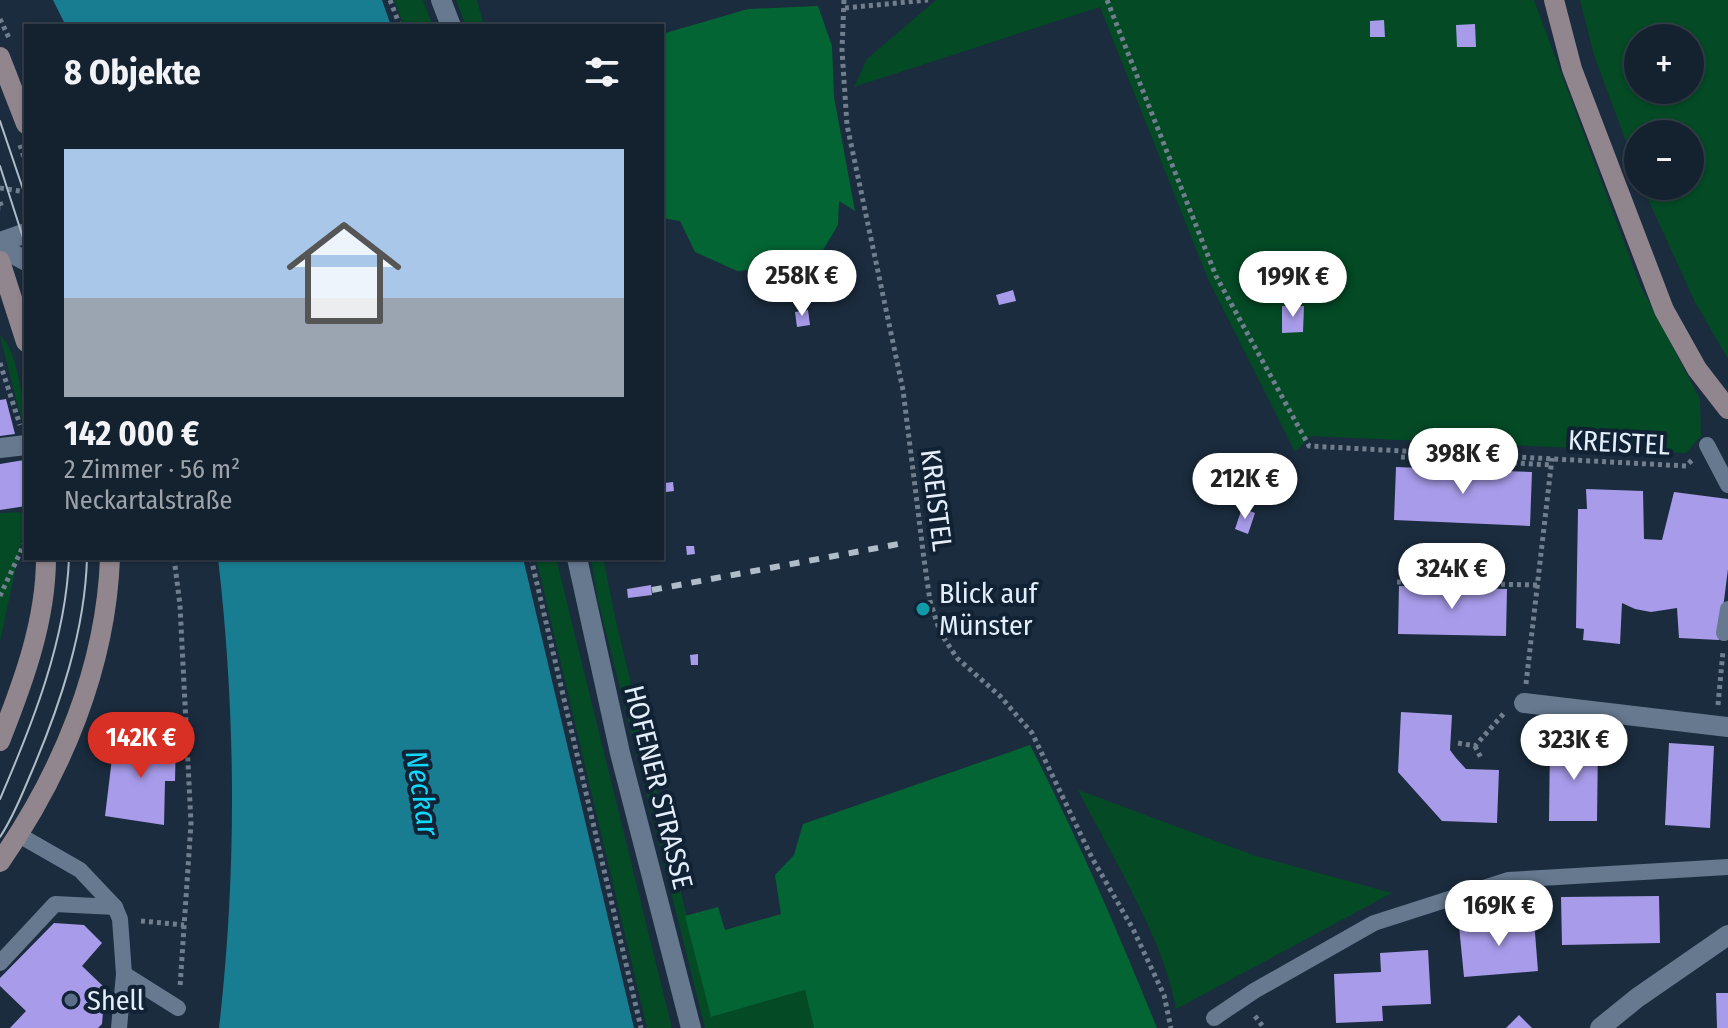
<!DOCTYPE html>
<html lang="de">
<head>
<meta charset="utf-8">
<style>
	:root { --surface:#14212e; --page:#1d2936; --text:#f1f3f6; --muted:#9da3aa; --line:#333e4a; --accent:#d93025 }
	body { margin:0; font-family:"Fira Sans Condensed",sans-serif; background:var(--page); color:var(--text); height:100vh; display:flex; flex-direction:column; font-size:30px; white-space:nowrap }
	* { box-sizing:border-box; margin:0 }
	p { font-size:26px; color:var(--muted) }
	.icon { flex:none; width:44px; height:44px; fill:none; stroke:currentColor; stroke-width:2; stroke-linecap:round; stroke-linejoin:round }
	.map { position:relative; flex:1; overflow:hidden }
	.panel { position:absolute; left:24px; top:24px; width:640px; height:536px; display:flex; flex-direction:column; background:var(--surface); border-radius:0px; box-shadow:0 2px 6px #0004,0 0 0 2px var(--line) }
	.panel>* { flex:none }
	.tools { position:absolute; left:1624px; top:24px; display:grid; gap:16px }
	.tools a { display:grid; place-items:center; width:80px; height:80px; border-radius:50%; background:var(--surface); box-shadow:0 2px 6px #0004,0 0 0 2px var(--line); font-size:40px }
	.price { position:absolute; translate:-50% -68px; padding:0 18px; border-radius:28px; background:#fff; color:#222; font-size:26px; line-height:52px; filter:drop-shadow(0 2px 4px #0008) }
	.price::after { content:''; position:absolute; left:50%; top:48px; width:24px; height:18px; margin-left:-12px; background:inherit; clip-path:polygon(0 0,100% 0,50% 100%) }
	.price.current { background:var(--accent); color:#fff }
	ul { padding:0; list-style:none }
	li { display:grid; align-content:center; gap:16px; height:424px; padding:0 40px }
	li+li { border-top:2px solid var(--line) }
	li span { display:grid; place-items:center; height:248px; border-radius:0px; color:#555 }
	li>.icon { margin-inline-start:auto }
	span .icon { width:144px; height:144px; fill:#fffc; stroke-width:1 }
	li b { font-size:34px }
	h2 { display:flex; justify-content:space-between; align-items:center; height:96px; padding:0 40px; font-size:34px }
	.map>svg:first-child { display:block }
	.green { fill:#034a25; fill-rule:evenodd }
	.forest { fill:#046534 }
	.water { fill:#197d92 }
	.building { fill:#a89bea }
	.lines { fill:none; stroke-linecap:round; stroke-linejoin:round }
	.path { stroke:#707e8e; stroke-width:5; stroke-dasharray:4 4; stroke-linecap:butt }
	.lane { stroke:#66798f; stroke-width:16 }
	.street { stroke:#66798f; stroke-width:20 }
	.secondary { stroke:#92868e; stroke-width:20 }
	.tram { stroke:#afbcc9; stroke-width:2 }
	.rail { stroke:#afbcc9; stroke-width:6; stroke-dasharray:10 10; stroke-linecap:butt }
	.culture-dot { fill:#0f9aa8; stroke:#112234; stroke-width:3 }
	.service-dot { fill:#5c6f8a; stroke:#112234; stroke-width:3 }
	.labels { text-anchor:middle; stroke-width:8; stroke-linejoin:round; paint-order:stroke }
	.street-label { font-size:28px; fill:#e3eefa; stroke:#112234 }
	.poi-label { font-size:28px; fill:#e3eefa; stroke:#112234; text-anchor:start }
	.water-label { font-size:30px; font-style:italic; fill:#11d9fd; stroke:#112234 }
</style>
</head>
<body>
<div class="map">
<svg width="1728" height="1028" viewBox="0 0 1728 1028">
	<rect width="100%" height="100%" fill="#1b2c3e"/>
	<!-- green -->
	<g class="green">
		<path d="M 394,0 L 423,0 L 433,26 L 404,26 Z"/>
		<path d="M 456,0 L 477,0 L 484,26 L 466,26 Z"/>
		<path d="M 936,0 L 1534,0 L 1640,285 L 1700,399 L 1701,436 L 1686,453 L 1311,436 L 1295,452 L 1208,279 L 1100,7 L 854,87 L 867,59 Z"/>
		<path d="M 1580,0 L 1728,0 L 1728,359 L 1695,302 L 1642,186 L 1690,186 L 1690,134 L 1638,134 L 1638,174 L 1594,55 ZM 1638,38 L 1690,38 L 1690,90 L 1638,90 Z"/>
		<path d="M 0,336 C 16,345 22,398 26,418 L 21,418 Z"/>
		<path d="M 26,512 L 26,520 L 0,642 L 0,513 Z"/>
		<path d="M 536,558 L 556,558 L 672,1028 L 647,1028 Z"/>
		<path d="M 591,558 L 603,558 L 616,621 L 711,1017 L 805,990 L 814,1028 L 705,1028 L 598,600 Z"/>
		<path d="M 1078,790 L 1256,856 L 1392,893 L 1176,1009 C 1165,941 1110,853 1078,790 Z"/>
	</g>
	<!-- forest -->
	<g class="forest">
		<path d="M 818,6 L 832,46 L 834,97 L 855,211 L 839,201 L 838,225 L 820,255 L 784,267 L 737,271 L 695,252 L 680,221 L 662,218 L 662,34 L 748,9 Z"/>
		<path d="M 1030,745 C 1077,836 1118,932 1157,1028 L 814,1028 L 805,990 L 711,1017 L 685,916 L 718,907 L 725,930 L 781,914 L 775,875 L 794,855 L 803,824 Z"/>
	</g>
	<!-- water -->
	<g class="water">
		<path d="M 53,0 L 382,0 L 391,26 L 66,26 Z"/>
		<path d="M 218,558 L 523,558 L 634,1028 L 219,1028 C 237,872 236,714 218,558 Z"/>
	</g>
	<!-- building -->
	<g class="building">
		<path d="M 1384,20 L 1385,37 L 1370,37 L 1370,21 Z"/>
		<path d="M 1475,24 L 1476,47 L 1457,47 L 1456,25 Z"/>
		<path d="M 1013,290 L 1016,301 L 999,305 L 996,295 Z"/>
		<path d="M 1282,306 L 1304,306 L 1303,332 L 1282,333 Z"/>
		<path d="M 808,310 L 810,325 L 797,327 L 795,312 Z"/>
		<path d="M 6,399 L 15,434 L 0,436 L 0,400 Z"/>
		<path d="M 24,460 L 26,506 L 0,510 L 0,464 Z"/>
		<path d="M 1396,467 L 1532,472 L 1530,526 L 1394,520 Z"/>
		<path d="M 673,482 L 674,491 L 666,492 L 665,483 Z"/>
		<path d="M 1586,489 L 1643,491 L 1644,539 L 1662,540 L 1674,492 L 1728,499 L 1728,569 L 1719,640 L 1679,638 L 1677,608 L 1651,612 L 1635,609 L 1622,603 L 1620,644 L 1583,640 L 1584,629 L 1576,628 L 1578,509 L 1587,509 Z"/>
		<path d="M 1242,508 L 1255,513 L 1248,534 L 1235,529 Z"/>
		<path d="M 686,546 L 694,546 L 695,554 L 687,555 Z"/>
		<path d="M 651,585 L 652,595 L 628,598 L 627,589 Z"/>
		<path d="M 1399,586 L 1507,589 L 1506,636 L 1398,634 Z"/>
		<path d="M 698,654 L 698,665 L 691,665 L 690,655 Z"/>
		<path d="M 1401,712 L 1452,715 L 1450,750 L 1456,758 L 1466,769 L 1499,770 L 1497,823 L 1442,821 L 1398,772 Z"/>
		<path d="M 151,736 L 176,737 L 175,781 L 165,781 L 164,825 L 105,816 L 114,742 L 151,744 Z"/>
		<path d="M 1550,742 L 1598,742 L 1597,821 L 1549,821 Z"/>
		<path d="M 1669,743 L 1714,746 L 1710,828 L 1665,825 Z"/>
		<path d="M 1659,896 L 1660,943 L 1562,945 L 1561,897 Z"/>
		<path d="M 1534,920 L 1538,971 L 1464,977 L 1459,926 Z"/>
		<path d="M 54,923 L 84,925 L 102,943 L 82,966 L 105,988 L 102,1024 L 98,1028 L 10,1028 L 26,1011 L 0,986 L 0,978 Z"/>
		<path d="M 1428,950 L 1431,1004 L 1382,1006 L 1383,1021 L 1336,1023 L 1334,974 L 1381,972 L 1380,953 Z"/>
		<path d="M 1716,993 L 1728,993 L 1728,1028 L 1717,1028 Z"/>
		<path d="M 1519,1015 L 1532,1028 L 1506,1028 Z"/>
	</g>
	<g class="lines">
		<!-- path -->
		<g class="path">
			<path d="M 390,0 L 400,26"/>
			<path d="M 844,0 L 842,50 L 847,125 L 903,390 L 924,559 L 930,601 L 940,632 L 957,658 L 1000,696 L 1032,733 L 1092,858 L 1133,929 L 1164,995 L 1171,1028"/>
			<path d="M 1107,0 L 1216,276 L 1309,446 L 1686,466 L 1693,459"/>
			<path d="M 845,8 L 928,0"/>
			<path d="M 0,19 L 9,38"/>
			<path d="M 20,145 L 26,163"/>
			<path d="M 0,188 L 26,192"/>
			<path d="M 0,202 L 2,208 L 0,208"/>
			<path d="M 0,363 L 20,425"/>
			<path d="M 1401,457 L 1552,465"/>
			<path d="M 174,558 L 180,605 L 191,823 L 180,987"/>
			<path d="M 531,558 L 641,1028"/>
			<path d="M 1397,582 L 1537,585"/>
			<path d="M 0,596 L 26,540"/>
			<path d="M 1526,684 L 1552,458"/>
			<path d="M 1718,705 L 1723,651"/>
			<path d="M 1458,743 L 1475,746 L 1506,711"/>
			<path d="M 1475,746 L 1482,760"/>
			<path d="M 141,921 L 184,925"/>
			<path d="M 1255,1016 L 1264,1028"/>
		</g>
		<!-- lane -->
		<g class="lane">
			<path d="M 1707,445 L 1728,485"/>
			<path d="M 1724,633 L 1728,609"/>
			<path d="M 19,835 L 80,870 L 115,907 L 120,919 L 124,974 L 119,1028"/>
			<path d="M 0,963 L 55,904 L 115,907"/>
			<path d="M 124,974 L 178,1008"/>
			<path d="M 1214,1018 L 1254,991 L 1374,923 L 1508,880 L 1728,867"/>
		</g>
		<!-- street -->
		<g class="street">
			<path d="M 441,0 L 451,26"/>
			<path d="M 0,242 L 26,233"/>
			<path d="M 0,247 L 26,261"/>
			<path d="M 0,448 L 26,445"/>
			<path d="M 577,558 L 620,753 L 691,1028"/>
			<path d="M 1524,703 L 1728,727"/>
			<path d="M 1600,1028 L 1637,998 L 1728,935"/>
		</g>
		<!-- secondary -->
		<g class="secondary">
			<path d="M 1554,0 L 1572,69 L 1664,310 L 1697,369 L 1728,409"/>
			<path d="M 0,57 L 26,124"/>
			<path d="M 0,261 L 26,342"/>
			<path d="M 0,741 C 23,683 46,621 46,558"/>
			<path d="M 0,862 C 62,773 106,667 110,558"/>
		</g>
		<!-- tram -->
		<g class="tram">
			<path d="M 0,121 L 26,198"/>
			<path d="M 0,166 L 26,247"/>
			<path d="M 0,799 C 32,725 66,640 69,558"/>
			<path d="M 0,837 C 14,816 22,794 32,771 C 60,705 85,631 87,558"/>
		</g>
		<!-- rail -->
		<path class="rail" d="M 652,590 L 904,543"/>
	</g>
	<!-- markers -->
	<circle class="culture-dot" cx="923" cy="609" r="8"/>
	<circle class="service-dot" cx="71" cy="1000" r="8"/>
	<g class="labels">
		<!-- street labels -->
		<g class="street-label">
			<text transform="translate(1619 442) rotate(3)" y="10">KREISTEL</text>
			<text transform="translate(937 500) rotate(83)" y="10">KREISTEL</text>
			<text transform="translate(659 787) rotate(76)" y="10">HOFENER STRASSE</text>
		</g>
		<!-- poi labels -->
		<g class="poi-label">
			<text x="939" y="603">Blick auf<tspan x="939" dy="32">Münster</tspan></text>
			<text x="87" y="1010">Shell</text>
		</g>
		<!-- water labels -->
		<g class="water-label">
			<text transform="translate(422 793) rotate(81)" y="10">Neckar</text>
		</g>
	</g>
</svg>
<div class="tools">
<a>+</a>
<a>−</a>
</div>
<b class="price" style="left:802px;top:318px">258K €</b>
<b class="price" style="left:1293px;top:319px">199K €</b>
<b class="price" style="left:1463px;top:496px">398K €</b>
<b class="price" style="left:1245px;top:521px">212K €</b>
<b class="price" style="left:1452px;top:611px">324K €</b>
<b class="price current" style="left:141px;top:780px">142K €</b>
<b class="price" style="left:1574px;top:782px">323K €</b>
<b class="price" style="left:1499px;top:948px">169K €</b>
<section class="panel">
<h2>8 Objekte<svg class="icon" aria-label="filters" viewBox="0 0 24 24"><path d="M4 7h16M4 17h16"/><circle cx="9" cy="7" r="2"/><circle cx="15" cy="17" r="2"/></svg></h2>
<ul>
<li><span style="background:linear-gradient(#a9c7e8 60%,#9aa5b1 0)"><svg class="icon" aria-label="home" viewBox="0 0 24 24"><path d="M3 11l9-7 9 7M6 9v11h12V9"/></svg></span><div><b>142 000 €</b><p>2 Zimmer · 56 m²</p><p>Neckartalstraße</p></div></li>
</ul>
</section>
</div>
</body>
</html>
